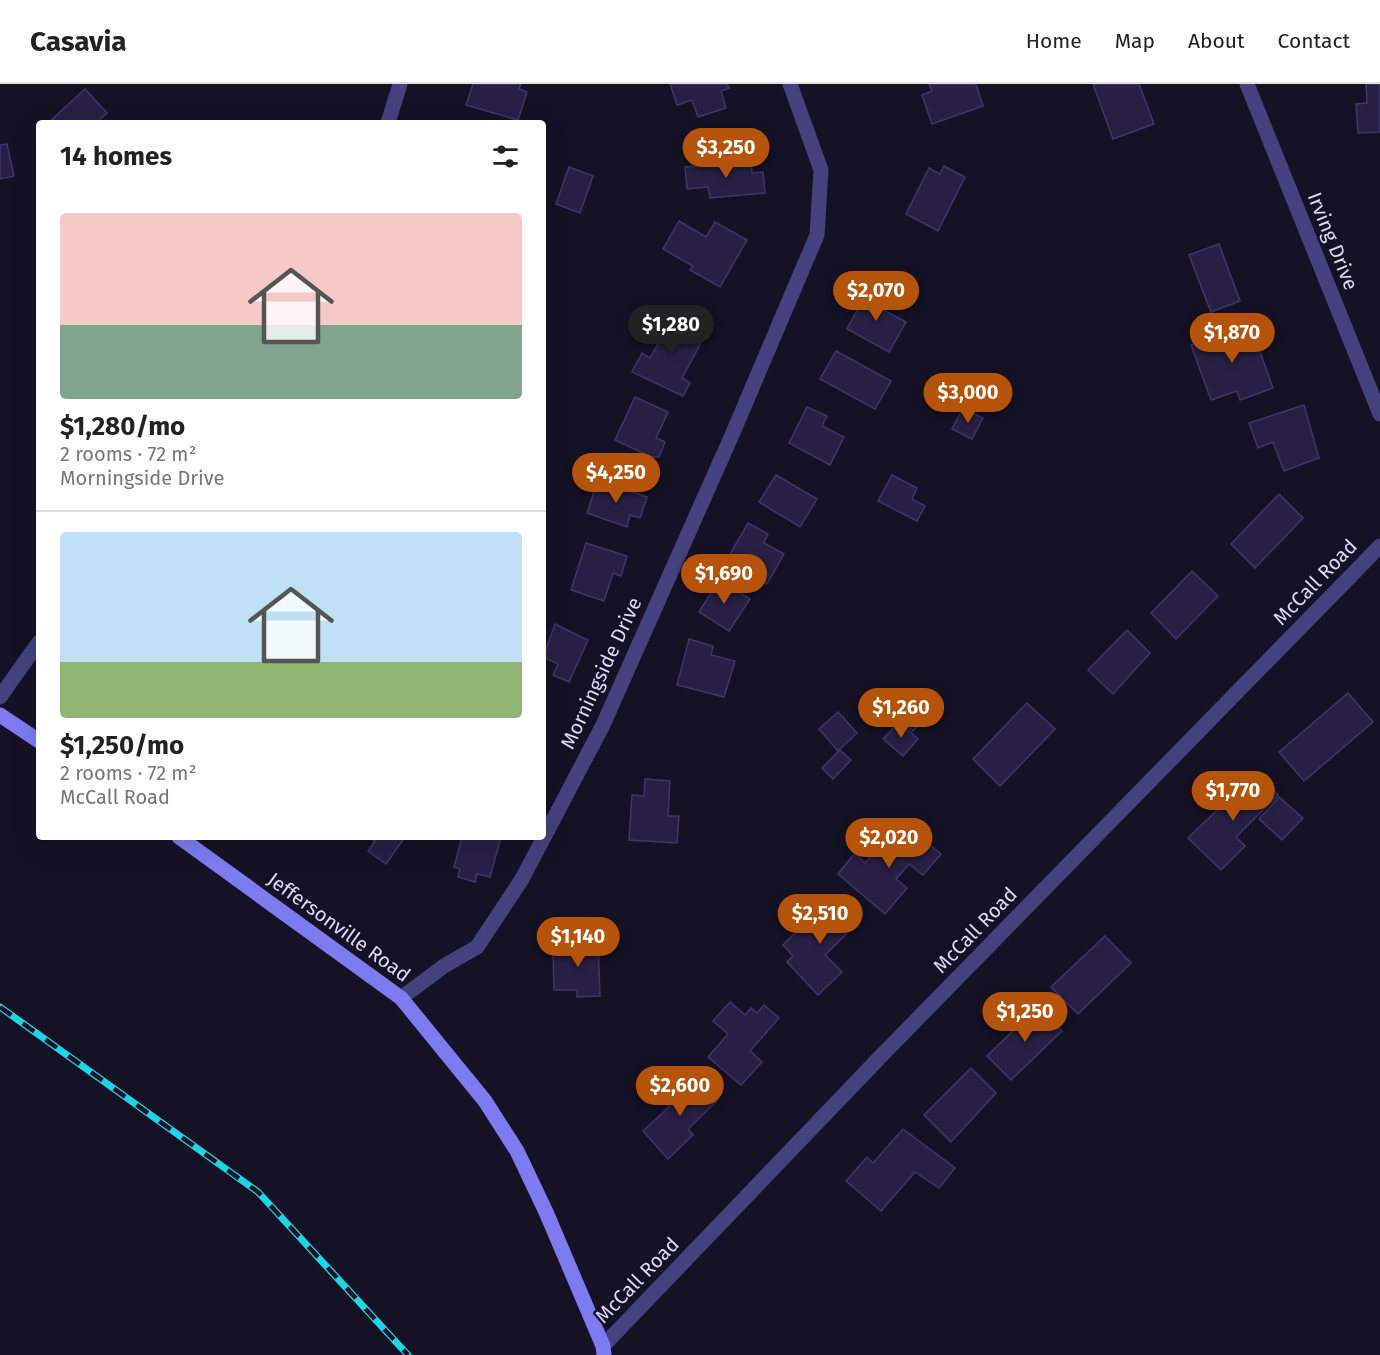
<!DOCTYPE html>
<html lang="en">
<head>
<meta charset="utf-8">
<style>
	:root { --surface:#fff; --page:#f6f6f6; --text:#222; --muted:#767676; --line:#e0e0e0; --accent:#b45309 }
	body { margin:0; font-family:"Fira Sans",sans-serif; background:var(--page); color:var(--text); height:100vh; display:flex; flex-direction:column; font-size:22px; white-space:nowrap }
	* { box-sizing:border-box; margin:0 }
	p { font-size:20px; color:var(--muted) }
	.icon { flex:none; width:33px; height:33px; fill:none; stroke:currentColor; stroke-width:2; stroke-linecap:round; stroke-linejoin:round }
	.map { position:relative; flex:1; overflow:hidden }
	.panel { position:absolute; left:36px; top:36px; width:510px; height:720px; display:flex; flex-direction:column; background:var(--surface); border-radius:6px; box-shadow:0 6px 24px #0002 }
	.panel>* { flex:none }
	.price { position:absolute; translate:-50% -51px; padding:0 14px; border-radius:21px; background:var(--accent); color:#fff; font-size:20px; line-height:39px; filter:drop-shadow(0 2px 3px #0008) }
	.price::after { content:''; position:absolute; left:50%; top:36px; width:18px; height:14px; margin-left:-9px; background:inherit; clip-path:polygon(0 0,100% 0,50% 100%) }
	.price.current { background:#222; color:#fff }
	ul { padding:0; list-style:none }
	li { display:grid; align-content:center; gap:12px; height:318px; padding:0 24px }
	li+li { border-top:2px solid var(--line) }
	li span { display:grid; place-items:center; height:186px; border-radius:6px; color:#555 }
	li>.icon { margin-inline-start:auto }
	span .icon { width:108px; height:108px; fill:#fffc; stroke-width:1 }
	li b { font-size:26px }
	h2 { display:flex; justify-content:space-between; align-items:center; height:72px; padding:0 24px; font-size:26px }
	header { display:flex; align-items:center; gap:36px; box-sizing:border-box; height:84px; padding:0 30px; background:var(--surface); border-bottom:2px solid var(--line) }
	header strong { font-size:28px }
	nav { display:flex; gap:33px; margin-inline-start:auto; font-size:21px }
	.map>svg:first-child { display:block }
	.building { fill:#272044; stroke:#3f356d; stroke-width:1.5 }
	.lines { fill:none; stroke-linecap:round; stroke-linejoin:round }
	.minor { stroke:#43427f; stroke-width:15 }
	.secondary { stroke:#7c7cf0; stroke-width:15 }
	.rail-casing { stroke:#1cd6e5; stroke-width:7 }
	.rail { stroke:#151225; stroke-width:4.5; stroke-dasharray:14; stroke-linecap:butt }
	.labels { text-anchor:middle; stroke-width:5; stroke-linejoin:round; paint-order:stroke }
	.street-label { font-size:20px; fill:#dddafb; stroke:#151225 }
</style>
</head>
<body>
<header>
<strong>Casavia</strong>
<nav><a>Home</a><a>Map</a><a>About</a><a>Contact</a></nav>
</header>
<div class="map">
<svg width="1380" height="1271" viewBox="0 0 1380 1271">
	<rect width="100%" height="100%" fill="#151225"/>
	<!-- building -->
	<g class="building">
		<path d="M 473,0 L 521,0 L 519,5 L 527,8 L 518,36 L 466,21 Z"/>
		<path d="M 670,0 L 727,0 L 729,4 L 721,7 L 726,24 L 698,33 L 692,16 L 677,21 Z"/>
		<path d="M 929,0 L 976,0 L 983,22 L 932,40 L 922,11 L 932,7 Z"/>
		<path d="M 1093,0 L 1139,0 L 1154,40 L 1113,55 Z"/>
		<path d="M 1366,0 L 1380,0 L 1380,48 L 1358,49 L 1356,20 L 1367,19 Z"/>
		<path d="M 85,5 L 107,29 L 96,39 L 48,39 Z"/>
		<path d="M 7,60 L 14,92 L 0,95 L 0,61 Z"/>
		<path d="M 751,77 L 752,89 L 763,88 L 765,109 L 710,114 L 708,103 L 687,105 L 685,83 Z"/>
		<path d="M 944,82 L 965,93 L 938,147 L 906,130 L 929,84 L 940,90 Z"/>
		<path d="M 569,83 L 593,92 L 580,129 L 556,120 Z"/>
		<path d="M 679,137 L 706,153 L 715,138 L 747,156 L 720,203 L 690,186 L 693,182 L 663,165 Z"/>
		<path d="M 1219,160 L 1240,217 L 1211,228 L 1189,171 Z"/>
		<path d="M 868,206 L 887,216 L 882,225 L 906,238 L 889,268 L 847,245 Z"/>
		<path d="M 675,230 L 701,244 L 695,254 L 702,257 L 682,294 L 690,299 L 683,312 L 632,288 L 642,269 L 650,274 Z"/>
		<path d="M 1250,240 L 1273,304 L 1240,316 L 1237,307 L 1211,316 L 1191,261 Z"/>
		<path d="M 836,267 L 891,297 L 875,325 L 820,295 Z"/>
		<path d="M 635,313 L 668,328 L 656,354 L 665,358 L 659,373 L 651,373 L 615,356 Z"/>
		<path d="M 1304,321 L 1319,374 L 1284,387 L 1273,358 L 1258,364 L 1249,339 Z"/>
		<path d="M 807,323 L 827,332 L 822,342 L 844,353 L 830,381 L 789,359 Z"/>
		<path d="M 963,324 L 983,334 L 972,355 L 952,345 Z"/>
		<path d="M 776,391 L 817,415 L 800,443 L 759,418 Z"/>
		<path d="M 892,391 L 917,404 L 912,415 L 925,422 L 917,437 L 878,417 Z"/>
		<path d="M 598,396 L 647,413 L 640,434 L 630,431 L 627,443 L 587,429 Z"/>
		<path d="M 1279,410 L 1303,434 L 1255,484 L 1231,460 Z"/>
		<path d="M 748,439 L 768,450 L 764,459 L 784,470 L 767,500 L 726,477 Z"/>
		<path d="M 586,459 L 627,472 L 621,492 L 613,489 L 604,517 L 571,506 Z"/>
		<path d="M 1192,487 L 1218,512 L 1176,555 L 1151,529 Z"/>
		<path d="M 719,496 L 750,515 L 729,547 L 699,528 Z"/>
		<path d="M 555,540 L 588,556 L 569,598 L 553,591 L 558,580 L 543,573 Z"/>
		<path d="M 1127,546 L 1150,569 L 1113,610 L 1088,586 Z"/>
		<path d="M 689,555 L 713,562 L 711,571 L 735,577 L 724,613 L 677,601 Z"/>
		<path d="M 1348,609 L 1373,638 L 1304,697 L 1279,668 Z"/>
		<path d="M 1027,619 L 1055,645 L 1000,702 L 973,675 Z"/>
		<path d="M 922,623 L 929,630 L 913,647 L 906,641 Z"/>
		<path d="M 838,628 L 857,649 L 838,667 L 819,645 Z"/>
		<path d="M 899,638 L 918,655 L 903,672 L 883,655 Z"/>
		<path d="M 840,666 L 851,676 L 833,695 L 822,684 Z"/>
		<path d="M 1256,689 L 1278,711 L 1236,753 L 1245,762 L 1221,786 L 1188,754 Z"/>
		<path d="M 645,695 L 670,697 L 668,732 L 679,732 L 677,759 L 629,756 L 632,711 L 644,712 Z"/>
		<path d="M 1279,713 L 1303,734 L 1282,756 L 1259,735 Z"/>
		<path d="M 909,743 L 941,770 L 923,791 L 909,780 L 896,795 L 907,804 L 885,830 L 838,790 L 855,769 L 865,779 L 887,753 L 895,760 Z"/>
		<path d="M 368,753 L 405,753 L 386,780 L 368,767 L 375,757 Z"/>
		<path d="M 462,753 L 501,753 L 490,793 L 477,790 L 475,798 L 458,793 L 460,785 L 454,783 Z"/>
		<path d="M 831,814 L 860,837 L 825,871 L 842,888 L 818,911 L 787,878 L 793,872 L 783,861 Z"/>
		<path d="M 1105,852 L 1131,879 L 1078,930 L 1051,903 Z"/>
		<path d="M 598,856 L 600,912 L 577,913 L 577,906 L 554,906 L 553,866 L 568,865 L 567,857 Z"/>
		<path d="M 730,918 L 745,931 L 751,924 L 757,929 L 764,921 L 779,934 L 750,967 L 762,978 L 741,1001 L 708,973 L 728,950 L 713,937 Z"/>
		<path d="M 1038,922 L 1062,947 L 1011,996 L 987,972 Z"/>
		<path d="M 971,984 L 996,1009 L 951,1058 L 924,1031 Z"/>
		<path d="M 693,992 L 717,1017 L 688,1045 L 693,1051 L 668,1075 L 643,1047 L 669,1023 L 665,1018 Z"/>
		<path d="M 903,1045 L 955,1084 L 939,1104 L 915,1088 L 881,1127 L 846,1097 L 867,1073 L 873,1079 Z"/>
	</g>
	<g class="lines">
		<!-- minor -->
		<g class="minor">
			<path d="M 1247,0 L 1380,330"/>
			<path d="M 388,39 L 400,0"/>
			<path d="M 0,613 L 39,558"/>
			<path d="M 401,914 L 444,882 L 477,863 L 522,795 L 603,641 L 732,351 L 817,151 L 821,86 L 790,0"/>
			<path d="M 603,1262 L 884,969 L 1380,462"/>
		</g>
		<!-- secondary -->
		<g class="secondary">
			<path d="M 0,631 L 39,657"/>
			<path d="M 179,753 L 401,914 L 485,1017 L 517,1067 L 546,1128 L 603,1262 L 604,1271"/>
		</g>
		<defs>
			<path id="rail" d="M 0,923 L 258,1108 L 408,1271"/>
		</defs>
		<!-- rail casing -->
		<use href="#rail" class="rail-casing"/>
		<!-- rail -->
		<use href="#rail" class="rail"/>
	</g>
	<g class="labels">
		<!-- street labels -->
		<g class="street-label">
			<text transform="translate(1333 157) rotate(68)" y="7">Irving Drive</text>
			<text transform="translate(1315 498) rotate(-46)" y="7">McCall Road</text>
			<text transform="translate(601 589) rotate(-65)" y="7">Morningside Drive</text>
			<text transform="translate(339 843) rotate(36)" y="7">Jeffersonville Road</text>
			<text transform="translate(975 846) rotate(-46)" y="7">McCall Road</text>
			<text transform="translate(637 1196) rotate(-46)" y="7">McCall Road</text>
		</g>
	</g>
</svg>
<b class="price" style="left:726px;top:95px">$3,250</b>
<b class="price" style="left:876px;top:238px">$2,070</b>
<b class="price current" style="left:671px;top:272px">$1,280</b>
<b class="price" style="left:1232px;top:280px">$1,870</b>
<b class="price" style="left:968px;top:340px">$3,000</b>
<b class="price" style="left:616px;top:420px">$4,250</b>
<b class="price" style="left:724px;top:521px">$1,690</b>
<b class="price" style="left:901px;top:655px">$1,260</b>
<b class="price" style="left:1233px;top:738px">$1,770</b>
<b class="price" style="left:889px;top:785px">$2,020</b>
<b class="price" style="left:820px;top:861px">$2,510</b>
<b class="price" style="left:578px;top:884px">$1,140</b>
<b class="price" style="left:1025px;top:959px">$1,250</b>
<b class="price" style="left:680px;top:1033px">$2,600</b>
<section class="panel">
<h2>14 homes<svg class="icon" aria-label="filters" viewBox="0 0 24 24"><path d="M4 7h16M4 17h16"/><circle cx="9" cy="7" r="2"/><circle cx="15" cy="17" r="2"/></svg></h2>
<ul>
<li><span style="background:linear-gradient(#f6c9c9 60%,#7fa58c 0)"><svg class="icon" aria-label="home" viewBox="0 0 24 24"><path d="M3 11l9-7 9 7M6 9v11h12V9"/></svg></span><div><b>$1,280/mo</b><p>2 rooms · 72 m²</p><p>Morningside Drive</p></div></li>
<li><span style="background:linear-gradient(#bfe0f5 70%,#8fb573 0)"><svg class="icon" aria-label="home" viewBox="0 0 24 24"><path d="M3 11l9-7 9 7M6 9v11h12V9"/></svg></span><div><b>$1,250/mo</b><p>2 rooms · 72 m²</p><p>McCall Road</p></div></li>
</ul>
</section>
</div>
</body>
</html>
